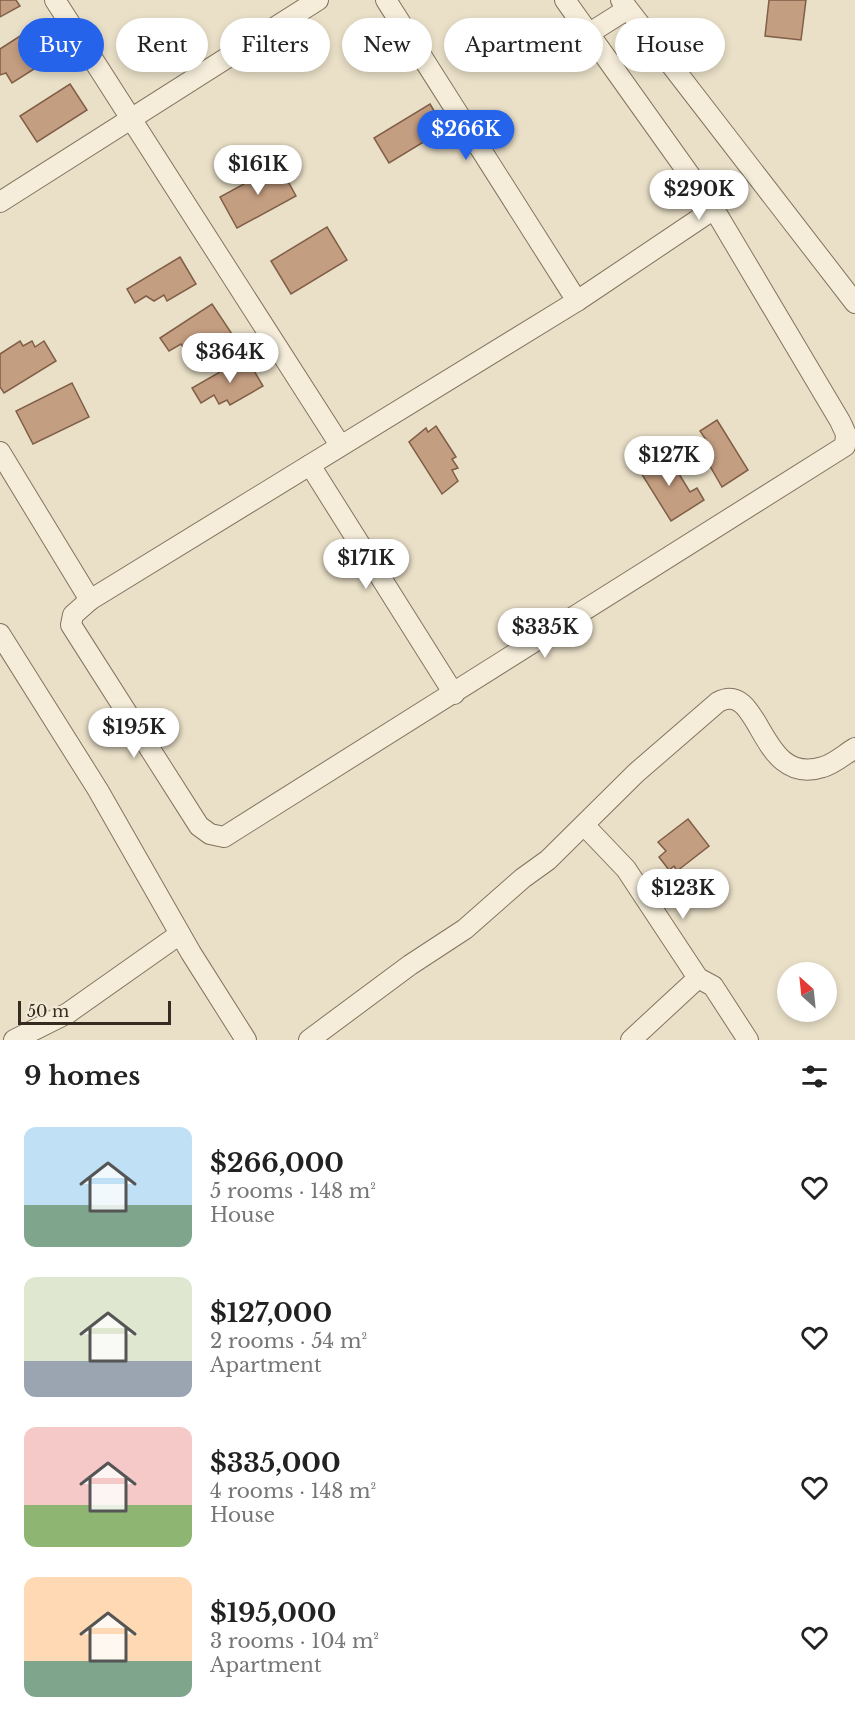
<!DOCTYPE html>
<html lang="en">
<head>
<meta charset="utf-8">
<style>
	:root { --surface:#fff; --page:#f2f2f2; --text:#222; --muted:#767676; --accent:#2563eb }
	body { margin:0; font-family:"Libre Baskerville",serif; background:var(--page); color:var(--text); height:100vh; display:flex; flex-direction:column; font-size:22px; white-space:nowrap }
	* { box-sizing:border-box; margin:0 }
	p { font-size:20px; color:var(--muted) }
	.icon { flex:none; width:33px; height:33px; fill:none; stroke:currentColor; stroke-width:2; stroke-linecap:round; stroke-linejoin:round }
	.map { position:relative; height:1040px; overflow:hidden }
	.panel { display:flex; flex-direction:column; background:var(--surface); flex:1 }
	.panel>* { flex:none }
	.banner { position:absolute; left:18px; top:18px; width:819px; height:54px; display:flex; gap:12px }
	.needle { width:39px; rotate:333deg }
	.fabs { position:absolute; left:777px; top:962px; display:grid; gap:12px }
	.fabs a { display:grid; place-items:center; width:60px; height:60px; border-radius:50%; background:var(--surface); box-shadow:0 3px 9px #0003; font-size:30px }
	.scale { position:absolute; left:18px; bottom:15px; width:153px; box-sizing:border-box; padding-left:6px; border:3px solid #362b21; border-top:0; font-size:16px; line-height:21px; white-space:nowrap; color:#362b21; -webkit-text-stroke:4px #f2ead6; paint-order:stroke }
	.price { position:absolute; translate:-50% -51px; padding:0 14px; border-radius:21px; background:#fff; color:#222; font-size:20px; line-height:39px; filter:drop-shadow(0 2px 3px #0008) }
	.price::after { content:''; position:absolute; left:50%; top:36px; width:18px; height:14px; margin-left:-9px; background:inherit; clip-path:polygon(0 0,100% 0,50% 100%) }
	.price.active { background:var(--accent); color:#fff }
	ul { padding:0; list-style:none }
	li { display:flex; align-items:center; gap:18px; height:150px; padding:0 24px }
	li span { display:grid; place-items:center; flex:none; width:168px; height:120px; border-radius:12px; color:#555 }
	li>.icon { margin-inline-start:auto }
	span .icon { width:72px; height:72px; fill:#fffc; stroke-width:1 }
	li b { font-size:26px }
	h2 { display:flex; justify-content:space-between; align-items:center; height:72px; padding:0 24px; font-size:26px }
	.pill { padding:0 21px; border-radius:27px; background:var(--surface); box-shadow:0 3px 9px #0003; font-size:21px; line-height:54px }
	.pill.active { background:var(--accent); color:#fff }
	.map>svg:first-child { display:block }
	.building { fill:#c49e81; stroke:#805e47; stroke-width:1.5 }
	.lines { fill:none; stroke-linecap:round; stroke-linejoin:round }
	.minor-casing { stroke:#84735f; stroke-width:22 }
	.minor { stroke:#f5edda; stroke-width:20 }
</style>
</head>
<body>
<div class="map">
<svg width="855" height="1040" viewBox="0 0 855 1040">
	<rect width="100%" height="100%" fill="#eae0c8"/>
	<!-- building -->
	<g class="building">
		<path d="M 0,0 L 16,0 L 20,6 L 0,17 Z"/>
		<path d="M 769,0 L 806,0 L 801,40 L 765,36 Z"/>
		<path d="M 34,27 L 53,57 L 12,83 L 6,73 L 0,75 L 0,49 Z"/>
		<path d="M 70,84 L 87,110 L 37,142 L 20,116 Z"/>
		<path d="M 430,104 L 445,129 L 389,163 L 374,138 Z"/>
		<path d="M 279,165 L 296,196 L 237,228 L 220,197 Z"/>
		<path d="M 327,227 L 347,260 L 291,294 L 271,261 Z"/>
		<path d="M 180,257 L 196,284 L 167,301 L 164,295 L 154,301 L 146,296 L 135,303 L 127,289 Z"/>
		<path d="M 212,304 L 232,334 L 199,356 L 193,346 L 186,351 L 181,344 L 169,351 L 160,338 Z"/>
		<path d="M 20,341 L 23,346 L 32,341 L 35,347 L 44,341 L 56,361 L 4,393 L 0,387 L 0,354 Z"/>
		<path d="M 246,357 L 263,386 L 230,405 L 227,400 L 219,404 L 214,395 L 201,403 L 192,388 Z"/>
		<path d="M 72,383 L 89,417 L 33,444 L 16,411 Z"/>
		<path d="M 717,420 L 748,470 L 722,487 L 699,447 L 707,441 L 700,431 Z"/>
		<path d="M 436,426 L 456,457 L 452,459 L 458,468 L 452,470 L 458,481 L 442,494 L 409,442 L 426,428 L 428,432 Z"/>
		<path d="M 665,451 L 690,492 L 697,488 L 704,500 L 671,521 L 638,468 Z"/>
		<path d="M 688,819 L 709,846 L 677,871 L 674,866 L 669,870 L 659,857 L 666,851 L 658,842 Z"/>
	</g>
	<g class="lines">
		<defs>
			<g id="minor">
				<path d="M 55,0 L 340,445"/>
				<path d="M 386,0 L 577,301"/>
				<path d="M 565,0 L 714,209 L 840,421 L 846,434 L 845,446 L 224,837 L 210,834 L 199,826 L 71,625 L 73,615 L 90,600 L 577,301 L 714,209"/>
				<path d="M 621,0 L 855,303"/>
				<path d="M 588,34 L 626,10"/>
				<path d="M 0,202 L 318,0"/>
				<path d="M 0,452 L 90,600"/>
				<path d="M 310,465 L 454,694"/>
				<path d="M 0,634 L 98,790 L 191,953 L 246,1040"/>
				<path d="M 585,826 L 626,869 L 698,978 L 713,986 L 748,1040"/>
				<path d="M 14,1040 L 68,1013 L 180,934"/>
				<path d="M 309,1040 L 410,965 L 465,929 L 523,878 L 548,860 L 636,773 L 718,702 C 762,679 758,788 823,767 C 834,764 845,754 855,748"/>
				<path d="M 631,1040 L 698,978"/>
			</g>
		</defs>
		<!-- minor casing -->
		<use href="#minor" class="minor-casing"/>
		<!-- minor -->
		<use href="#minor" class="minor"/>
	</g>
</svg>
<div class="fabs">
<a><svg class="needle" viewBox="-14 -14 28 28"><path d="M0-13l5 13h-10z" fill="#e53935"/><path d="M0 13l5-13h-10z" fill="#767676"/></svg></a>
</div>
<div class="scale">50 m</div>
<b class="price active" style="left:466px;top:161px">$266K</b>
<b class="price" style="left:258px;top:196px">$161K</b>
<b class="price" style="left:699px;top:221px">$290K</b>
<b class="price" style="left:230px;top:384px">$364K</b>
<b class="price" style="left:669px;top:487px">$127K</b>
<b class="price" style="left:366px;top:590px">$171K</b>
<b class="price" style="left:545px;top:659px">$335K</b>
<b class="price" style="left:134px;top:759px">$195K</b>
<b class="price" style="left:683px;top:920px">$123K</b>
<div class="banner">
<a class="pill active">Buy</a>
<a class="pill">Rent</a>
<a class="pill">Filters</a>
<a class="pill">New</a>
<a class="pill">Apartment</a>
<a class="pill">House</a>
</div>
</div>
<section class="panel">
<h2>9 homes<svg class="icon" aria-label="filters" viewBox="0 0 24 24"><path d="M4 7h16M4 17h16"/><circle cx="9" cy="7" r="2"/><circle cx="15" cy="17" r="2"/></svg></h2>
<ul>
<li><span style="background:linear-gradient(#bfe0f5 65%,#7fa58c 0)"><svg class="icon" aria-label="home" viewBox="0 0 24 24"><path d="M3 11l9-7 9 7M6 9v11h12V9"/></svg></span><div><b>$266,000</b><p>5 rooms · 148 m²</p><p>House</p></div><svg class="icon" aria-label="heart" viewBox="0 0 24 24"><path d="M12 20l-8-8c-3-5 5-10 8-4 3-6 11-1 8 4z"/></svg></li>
<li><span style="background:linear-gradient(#dfe7d0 70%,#9aa5b1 0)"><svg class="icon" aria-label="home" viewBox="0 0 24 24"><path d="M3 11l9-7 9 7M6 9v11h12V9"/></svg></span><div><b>$127,000</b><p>2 rooms · 54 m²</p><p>Apartment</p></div><svg class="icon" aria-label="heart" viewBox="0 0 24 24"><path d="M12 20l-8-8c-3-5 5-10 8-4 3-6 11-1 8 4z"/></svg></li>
<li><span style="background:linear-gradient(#f6c9c9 65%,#8fb573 0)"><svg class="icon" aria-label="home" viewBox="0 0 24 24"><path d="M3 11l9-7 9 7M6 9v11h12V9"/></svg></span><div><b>$335,000</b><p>4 rooms · 148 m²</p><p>House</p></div><svg class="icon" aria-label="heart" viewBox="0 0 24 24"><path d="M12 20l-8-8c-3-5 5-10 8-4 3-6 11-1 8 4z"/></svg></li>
<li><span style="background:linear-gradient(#ffd9b3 70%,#7fa58c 0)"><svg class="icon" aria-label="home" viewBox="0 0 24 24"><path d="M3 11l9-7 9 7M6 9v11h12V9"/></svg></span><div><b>$195,000</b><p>3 rooms · 104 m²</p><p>Apartment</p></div><svg class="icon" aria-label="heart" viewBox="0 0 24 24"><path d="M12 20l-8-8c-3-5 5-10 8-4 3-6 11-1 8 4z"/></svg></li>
</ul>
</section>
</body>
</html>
